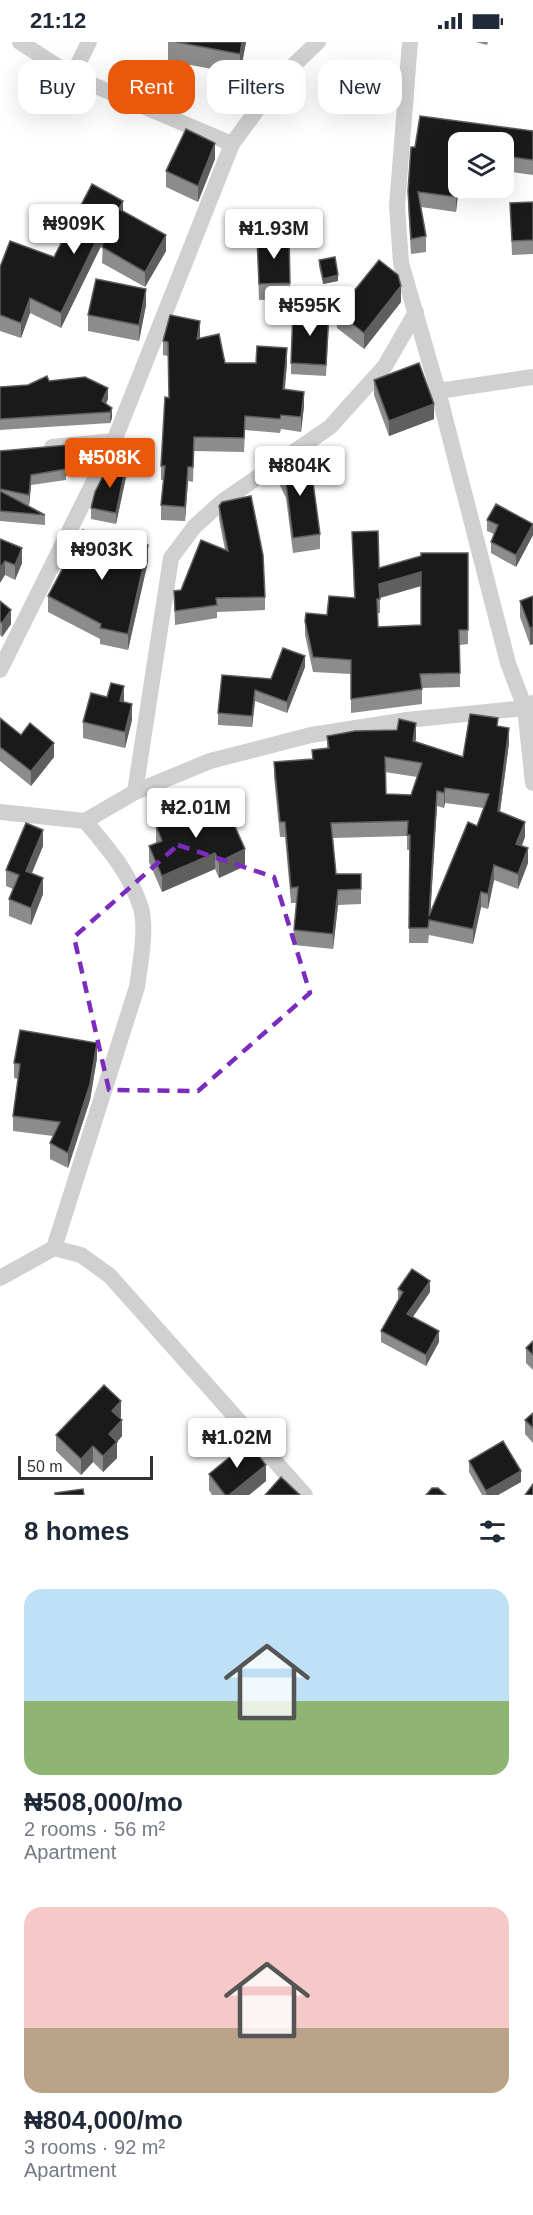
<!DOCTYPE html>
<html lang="en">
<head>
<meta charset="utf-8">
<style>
	:root { --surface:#fff; --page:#f6f6f7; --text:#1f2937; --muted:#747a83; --accent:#ea580c }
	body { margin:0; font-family:Arial,sans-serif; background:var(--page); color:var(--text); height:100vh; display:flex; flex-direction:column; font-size:22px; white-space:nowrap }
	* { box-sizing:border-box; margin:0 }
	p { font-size:20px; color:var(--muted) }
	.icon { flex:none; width:33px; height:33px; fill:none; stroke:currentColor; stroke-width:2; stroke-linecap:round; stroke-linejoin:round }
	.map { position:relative; height:1453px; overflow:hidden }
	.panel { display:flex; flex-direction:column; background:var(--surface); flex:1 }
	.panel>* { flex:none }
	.hud { position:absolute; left:18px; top:18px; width:498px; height:54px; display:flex; gap:12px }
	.controls { position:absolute; left:448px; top:90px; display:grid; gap:12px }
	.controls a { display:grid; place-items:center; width:66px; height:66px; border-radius:12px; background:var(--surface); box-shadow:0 6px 24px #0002; font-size:30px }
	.scale { position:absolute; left:18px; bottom:15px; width:135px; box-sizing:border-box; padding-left:6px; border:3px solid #333; border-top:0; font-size:16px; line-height:21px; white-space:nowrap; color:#333; -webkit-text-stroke:4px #fff; paint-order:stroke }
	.price { position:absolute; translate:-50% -51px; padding:0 14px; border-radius:6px; background:#fff; color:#222; font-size:20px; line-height:39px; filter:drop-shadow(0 2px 3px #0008) }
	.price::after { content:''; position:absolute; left:50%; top:36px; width:18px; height:14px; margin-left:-9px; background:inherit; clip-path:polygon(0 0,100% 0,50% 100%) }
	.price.active { background:var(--accent); color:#fff }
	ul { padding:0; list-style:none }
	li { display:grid; align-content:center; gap:12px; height:318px; padding:0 24px }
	li span { display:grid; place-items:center; height:186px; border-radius:18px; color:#555 }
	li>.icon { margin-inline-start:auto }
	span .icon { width:108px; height:108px; fill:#fffc; stroke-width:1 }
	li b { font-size:26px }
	h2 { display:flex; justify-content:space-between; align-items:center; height:72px; padding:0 24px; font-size:26px }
	.tag { padding:0 21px; border-radius:18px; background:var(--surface); box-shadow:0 6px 24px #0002; font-size:21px; line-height:54px }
	.tag.active { background:var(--accent); color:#fff }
	.status { display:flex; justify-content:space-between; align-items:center; height:42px; padding:0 30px; background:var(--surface); direction:ltr }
	.status svg { height:16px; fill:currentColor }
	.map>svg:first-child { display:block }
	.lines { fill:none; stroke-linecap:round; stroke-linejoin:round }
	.minor { stroke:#d0d0d0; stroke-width:16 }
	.wall { fill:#8c8c8c; fill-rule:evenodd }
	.shaded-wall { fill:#5f5f5f }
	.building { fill:#1a1a1a; stroke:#5f5f5f; stroke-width:1.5; fill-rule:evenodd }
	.marked { fill:none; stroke:#7b2cbf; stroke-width:4.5; stroke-dasharray:12 8; stroke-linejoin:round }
</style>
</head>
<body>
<div class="status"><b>21:12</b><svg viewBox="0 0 49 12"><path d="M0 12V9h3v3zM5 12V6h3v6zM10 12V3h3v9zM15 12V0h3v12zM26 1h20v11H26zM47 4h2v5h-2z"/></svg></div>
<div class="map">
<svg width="533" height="1453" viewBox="0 0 533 1453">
	<rect width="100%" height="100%" fill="#fff"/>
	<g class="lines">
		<!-- minor -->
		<g class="minor">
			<path d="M 20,0 L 72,34 L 232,102"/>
			<path d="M 410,0 L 397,164 L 401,221 L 438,349 L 508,621 L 525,666 L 533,741"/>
			<path d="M 72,34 L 89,0"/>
			<path d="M 438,349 L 533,335"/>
			<path d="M 52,405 L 114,399"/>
			<path d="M 0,628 L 114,399 L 232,102 L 281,35 L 318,0"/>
			<path d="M 135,750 L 171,516 L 195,484 L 223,459 L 330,385 L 385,324 L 416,270"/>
			<path d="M 0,770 L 85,779 C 108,806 130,831 141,866 C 147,887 140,923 137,945 L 54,1206"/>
			<path d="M 85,779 L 135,750 L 210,719 L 311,693 L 407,678 L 525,666 L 532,661"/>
			<path d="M 0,1236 L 54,1206 L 81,1213 L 110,1234 L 305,1453"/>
		</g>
	</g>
	<!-- wall -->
	<g class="wall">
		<path d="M 168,0 L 246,0 L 240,32 L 168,19 Z"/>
		<path d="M 476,0 L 488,0 L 487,3 Z"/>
		<path d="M 533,89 L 533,133 L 504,129 L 504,100 L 459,100 L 456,170 L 421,165 L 426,194 L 426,210 L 411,212 L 408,164 L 408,149 L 415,105 Z"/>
		<path d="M 215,117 L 198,160 L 166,145 L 166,129 Z"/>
		<path d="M 533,160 L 533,212 L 512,213 L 510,161 Z"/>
		<path d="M 123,169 L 166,209 L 145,245 L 102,221 L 103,200 L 61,286 L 30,271 L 21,296 L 0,289 L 0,225 L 54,215 Z"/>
		<path d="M 257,196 L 290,241 L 290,257 L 259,258 Z"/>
		<path d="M 319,218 L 338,239 L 323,242 L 319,224 Z"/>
		<path d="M 401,260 L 364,307 L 337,286 L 337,270 Z"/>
		<path d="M 146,263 L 139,299 L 88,289 L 88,273 Z"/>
		<path d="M 329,280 L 326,334 L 291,332 L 291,321 Z"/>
		<path d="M 200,293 L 200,296 L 225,321 L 287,321 L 285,347 L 304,364 L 301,390 L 281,387 L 280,391 L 245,388 L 244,410 L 194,409 L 193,440 L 188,439 L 185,479 L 161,478 L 161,463 L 163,438 L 161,438 L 161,424 L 169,356 L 168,314 L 163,313 L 163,299 Z"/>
		<path d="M 374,338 L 434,377 L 389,394 L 374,353 Z"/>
		<path d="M 49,339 L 108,357 L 106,362 L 112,366 L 112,376 L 110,381 L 0,388 L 0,345 L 28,343 Z"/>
		<path d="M 0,409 L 82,421 L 82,431 L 66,434 L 66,438 L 31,443 L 29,464 L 27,463 L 45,473 L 45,483 L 0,479 Z"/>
		<path d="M 276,420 L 320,492 L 320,507 L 293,511 L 286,456 L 276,435 Z"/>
		<path d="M 126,435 L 116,482 L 91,477 L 91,466 Z"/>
		<path d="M 219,464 L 265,555 L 265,568 L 217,570 L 217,576 L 175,583 L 174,549 L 181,548 L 225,508 L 219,477 Z"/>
		<path d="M 487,478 L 533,493 L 516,525 L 491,511 L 491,500 L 494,492 L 487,489 Z"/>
		<path d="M 352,490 L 379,526 L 468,511 L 468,602 L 460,603 L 460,645 L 422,646 L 422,662 L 351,671 L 351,632 L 313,630 L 305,593 L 305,579 L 327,573 L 354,556 ZM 421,544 L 421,583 L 378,585 L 378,571 L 380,571 L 380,556 Z"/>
		<path d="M 0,497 L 22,521 L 15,538 L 5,533 Z"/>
		<path d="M 118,506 L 148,519 L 128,608 L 100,602 L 100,597 L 48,570 L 48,554 Z"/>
		<path d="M 533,554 L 533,602 L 530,603 L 520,575 L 520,559 Z"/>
		<path d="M 0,559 L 11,582 L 2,595 L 0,593 Z"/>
		<path d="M 305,625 L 287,671 L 255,659 L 252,685 L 218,683 L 218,671 L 271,637 Z"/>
		<path d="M 124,660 L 132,678 L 125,706 L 83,696 L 83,680 Z"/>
		<path d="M 0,676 L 21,693 L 54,715 L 31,744 L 0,719 Z"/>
		<path d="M 498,684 L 509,701 L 500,770 L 525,795 L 522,804 L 528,821 L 518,847 L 494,838 L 488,867 L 481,865 L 473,902 L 429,893 L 428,901 L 409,901 L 410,808 L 407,808 L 407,794 L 333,796 L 336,832 L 361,847 L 361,862 L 338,863 L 333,907 L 294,903 L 294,888 L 297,861 L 291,861 L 285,795 L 280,795 L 274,735 L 274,720 L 312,717 L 312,708 L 327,706 L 327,694 L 416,696 L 415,699 L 463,715 ZM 385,730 L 417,735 L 411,753 L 386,752 ZM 445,761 L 484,766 L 477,784 L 430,871 L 437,764 L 444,766 Z"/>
		<path d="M 181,778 L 245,824 L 219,836 L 215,827 L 162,850 L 149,820 L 149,804 L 156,801 L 156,784 Z"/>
		<path d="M 43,804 L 32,831 L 43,852 L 31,883 L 9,874 L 9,857 L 13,847 L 6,844 L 6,828 Z"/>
		<path d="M 97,1016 L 90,1058 L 68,1126 L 50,1117 L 50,1101 L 53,1094 L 13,1089 L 13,1074 L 18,1037 L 14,1036 L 14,1021 Z"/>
		<path d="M 398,1247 L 430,1250 L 413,1275 L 439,1300 L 426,1324 L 381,1300 L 381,1289 L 398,1258 Z"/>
		<path d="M 533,1299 L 533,1328 L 526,1321 L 526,1306 Z"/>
		<path d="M 533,1371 L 533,1401 L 525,1392 L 525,1378 Z"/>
		<path d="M 121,1375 L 120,1376 L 122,1394 L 117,1400 L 117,1416 L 103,1430 L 93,1420 L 81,1433 L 56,1409 L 56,1393 Z"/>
		<path d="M 469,1419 L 521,1440 L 498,1453 L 482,1453 L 469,1430 Z"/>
		<path d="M 209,1432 L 266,1439 L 249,1453 L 212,1453 L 209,1448 Z"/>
	</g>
	<!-- shaded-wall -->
	<g class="shaded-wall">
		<path d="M 242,0 L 246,0 L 240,32 L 240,12 Z"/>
		<path d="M 215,101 L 215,117 L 198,160 L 198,144 Z"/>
		<path d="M 459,131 L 459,146 L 456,170 L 456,155 Z"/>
		<path d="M 123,159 L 123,174 L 119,167 Z"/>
		<path d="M 103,185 L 103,200 L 61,286 L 61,271 Z"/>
		<path d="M 166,193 L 166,209 L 145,245 L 145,230 Z"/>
		<path d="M 338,233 L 338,239 L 323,242 L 323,237 Z"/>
		<path d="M 401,244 L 401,260 L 364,307 L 364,291 Z"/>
		<path d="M 146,247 L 146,263 L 139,299 L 139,283 Z"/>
		<path d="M 30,256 L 30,271 L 21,296 L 21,281 Z"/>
		<path d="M 200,279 L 200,293 L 197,311 L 197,297 Z"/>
		<path d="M 287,306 L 287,321 L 283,361 L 283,347 Z"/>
		<path d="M 108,346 L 108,357 L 102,370 L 102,359 Z"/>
		<path d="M 304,350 L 304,364 L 301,390 L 301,375 Z"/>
		<path d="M 434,362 L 434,377 L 389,394 L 389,379 Z"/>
		<path d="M 112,366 L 112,376 L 110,381 L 110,370 Z"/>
		<path d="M 126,423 L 126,435 L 116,482 L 116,471 Z"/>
		<path d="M 188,425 L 188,439 L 185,479 L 185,465 Z"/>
		<path d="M 31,433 L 31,443 L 29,464 L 29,453 Z"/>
		<path d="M 533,482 L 533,493 L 516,525 L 516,513 Z"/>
		<path d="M 148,503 L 148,519 L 128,608 L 128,592 Z"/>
		<path d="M 22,506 L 22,521 L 15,538 L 15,523 Z"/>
		<path d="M 5,519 L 5,533 L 0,541 L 0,526 Z"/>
		<path d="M 421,530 L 421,544 L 379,556 L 379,542 Z"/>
		<path d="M 11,568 L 11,582 L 2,595 L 2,581 Z"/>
		<path d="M 533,585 L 533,602 L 530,603 L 530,586 Z"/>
		<path d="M 305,614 L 305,625 L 287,671 L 287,660 Z"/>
		<path d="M 124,644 L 124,660 L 120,659 Z"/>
		<path d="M 255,648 L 255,659 L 252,685 L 252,674 Z"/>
		<path d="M 132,662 L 132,678 L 125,706 L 125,690 Z"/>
		<path d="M 416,681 L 416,696 L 413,714 L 413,699 Z"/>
		<path d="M 509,686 L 509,701 L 498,784 L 498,769 Z"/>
		<path d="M 54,701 L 54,715 L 31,744 L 31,729 Z"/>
		<path d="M 445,746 L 445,761 L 444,766 L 444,751 Z"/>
		<path d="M 437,749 L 437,764 L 430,878 L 429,878 Z"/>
		<path d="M 525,780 L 525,795 L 516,817 L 516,802 Z"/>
		<path d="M 43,788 L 43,804 L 26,845 L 26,829 Z"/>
		<path d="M 528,806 L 528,821 L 518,847 L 518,832 Z"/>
		<path d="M 245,807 L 245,824 L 219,836 L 219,820 Z"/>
		<path d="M 215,811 L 215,827 L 162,850 L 162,834 Z"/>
		<path d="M 494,823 L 494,838 L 488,867 L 488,852 Z"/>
		<path d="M 43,836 L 43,852 L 31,883 L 31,866 Z"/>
		<path d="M 338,848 L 338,863 L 333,907 L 333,892 Z"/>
		<path d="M 481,850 L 481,865 L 473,902 L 473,887 Z"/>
		<path d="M 97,1001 L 97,1016 L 90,1058 L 68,1126 L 68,1111 Z"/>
		<path d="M 430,1239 L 430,1250 L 407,1283 L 407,1272 Z"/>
		<path d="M 439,1289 L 439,1300 L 426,1324 L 426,1313 Z"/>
		<path d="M 121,1359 L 121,1375 L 112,1385 L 112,1369 Z"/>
		<path d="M 122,1378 L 122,1394 L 117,1400 L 117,1416 L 103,1430 L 103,1414 L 109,1392 Z"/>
		<path d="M 93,1404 L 93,1420 L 81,1433 L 81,1417 Z"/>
		<path d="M 266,1423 L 266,1439 L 249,1453 L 229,1453 Z"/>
		<path d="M 521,1429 L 521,1440 L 498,1453 L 486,1453 L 486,1449 Z"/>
	</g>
	<!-- building -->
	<g class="building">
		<path d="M 176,0 L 242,0 L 240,12 Z"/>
		<path d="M 420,74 L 533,89 L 533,118 L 504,114 L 504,100 L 459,100 L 459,131 L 456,155 L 418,150 L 426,194 L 411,197 L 408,149 L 411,105 L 415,105 Z"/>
		<path d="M 186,87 L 215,101 L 198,144 L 166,129 Z"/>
		<path d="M 92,142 L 123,159 L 119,167 L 166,193 L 145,230 L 102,205 L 106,186 L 103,185 L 61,271 L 30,256 L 21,281 L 0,273 L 0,225 L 10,199 L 54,215 Z"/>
		<path d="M 533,160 L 533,198 L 512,199 L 510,161 Z"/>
		<path d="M 289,195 L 290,241 L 259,242 L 257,196 Z"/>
		<path d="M 335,215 L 338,233 L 323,237 L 319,218 Z"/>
		<path d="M 379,218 L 398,233 L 401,244 L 364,291 L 337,270 Z"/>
		<path d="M 96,237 L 146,247 L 139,283 L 88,273 Z"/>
		<path d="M 293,268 L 329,269 L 326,323 L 291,321 Z"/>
		<path d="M 170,273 L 200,279 L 197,297 L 219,292 L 225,321 L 256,321 L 257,304 L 287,306 L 283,347 L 304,350 L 301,375 L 281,373 L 280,377 L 245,374 L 244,396 L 194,395 L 193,425 L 188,425 L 185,465 L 161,463 L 165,424 L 161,424 L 165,355 L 169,356 L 168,300 L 163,299 Z"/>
		<path d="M 419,321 L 434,362 L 389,379 L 374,338 Z"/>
		<path d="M 47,334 L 49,339 L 85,335 L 108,346 L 102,359 L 112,366 L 110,370 L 0,377 L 0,345 L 28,343 Z"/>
		<path d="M 79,402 L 82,421 L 66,424 L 66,427 L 31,433 L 29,453 L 0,447 L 0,409 Z"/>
		<path d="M 296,409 L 307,434 L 312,433 L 320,492 L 293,496 L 286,442 L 276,420 Z"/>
		<path d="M 110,420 L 126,423 L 116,471 L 91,466 L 95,450 Z"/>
		<path d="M 0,449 L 45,473 L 0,469 Z"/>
		<path d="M 251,454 L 263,513 L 265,555 L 216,556 L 217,563 L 175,569 L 174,549 L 181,548 L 201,498 L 228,509 L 219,464 L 222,460 Z"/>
		<path d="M 496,462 L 533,482 L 516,513 L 491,500 L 498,483 L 487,478 Z"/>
		<path d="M 83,488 L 118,506 L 120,497 L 148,503 L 128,592 L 100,586 L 101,582 L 48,554 Z"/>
		<path d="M 378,489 L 379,526 L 421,514 L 421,511 L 468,511 L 468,588 L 459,588 L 460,631 L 420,632 L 422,647 L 351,657 L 351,618 L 313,615 L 305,579 L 306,571 L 327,573 L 329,554 L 355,556 L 352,490 ZM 421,530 L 421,583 L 378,585 L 377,557 L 380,557 L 379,542 Z"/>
		<path d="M 0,497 L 22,506 L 15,523 L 5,519 L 0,526 Z"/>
		<path d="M 533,554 L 533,585 L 530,586 L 520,559 Z"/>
		<path d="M 0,559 L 11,568 L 2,581 L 0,579 Z"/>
		<path d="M 283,606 L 305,614 L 287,660 L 255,648 L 252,674 L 218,671 L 222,633 L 271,637 Z"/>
		<path d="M 111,641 L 124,644 L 120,659 L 132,662 L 125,690 L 83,680 L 91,651 L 107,655 Z"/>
		<path d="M 470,672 L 498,676 L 497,684 L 509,686 L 498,769 L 525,780 L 516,802 L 528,806 L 518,832 L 494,823 L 488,852 L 481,850 L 473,887 L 429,878 L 428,886 L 409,886 L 410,793 L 407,793 L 408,779 L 331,781 L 336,832 L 361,832 L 361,847 L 338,848 L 333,892 L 294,888 L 298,845 L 291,846 L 285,780 L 280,780 L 274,720 L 313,717 L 312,708 L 329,706 L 327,694 L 355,689 L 397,688 L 399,677 L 416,681 L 413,699 L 463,715 ZM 385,715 L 422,721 L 411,753 L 386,752 ZM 445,746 L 489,752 L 477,784 L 468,780 L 429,874 L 437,749 L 444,751 Z"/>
		<path d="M 0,676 L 21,693 L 30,681 L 54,701 L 31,729 L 0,705 Z"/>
		<path d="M 223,758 L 245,807 L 219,820 L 215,811 L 162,834 L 149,804 L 162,799 L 156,784 L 179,774 L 181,778 Z"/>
		<path d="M 26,781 L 43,788 L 26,829 L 43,836 L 31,866 L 9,857 L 19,833 L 6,828 Z"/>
		<path d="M 20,988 L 97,1001 L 90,1042 L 68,1111 L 50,1101 L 60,1080 L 13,1074 L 20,1022 L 14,1021 Z"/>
		<path d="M 412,1227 L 430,1239 L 407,1272 L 439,1289 L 426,1313 L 381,1289 L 403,1250 L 398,1247 Z"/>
		<path d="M 533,1299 L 533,1313 L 526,1306 Z"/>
		<path d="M 104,1343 L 121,1359 L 112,1369 L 122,1378 L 109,1392 L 117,1400 L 103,1414 L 93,1404 L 81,1417 L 56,1393 Z"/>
		<path d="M 533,1371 L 533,1386 L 525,1378 Z"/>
		<path d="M 503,1399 L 521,1429 L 486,1449 L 469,1419 Z"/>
		<path d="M 248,1400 L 266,1423 L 229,1453 L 225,1453 L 209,1432 Z"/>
		<path d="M 281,1435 L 300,1453 L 265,1453 Z"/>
		<path d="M 533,1442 L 533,1453 L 525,1453 Z"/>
		<path d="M 432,1446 L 438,1446 L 446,1453 L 426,1453 Z"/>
		<path d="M 83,1447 L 84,1453 L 55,1453 L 55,1451 Z"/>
	</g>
	<!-- marked area -->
	<path class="marked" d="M 178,803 L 274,835 L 310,951 L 198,1049 L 109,1048 L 74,895 Z"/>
</svg>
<div class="controls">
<a><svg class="icon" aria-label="layers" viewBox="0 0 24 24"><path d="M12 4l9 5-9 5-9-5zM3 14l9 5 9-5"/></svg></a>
</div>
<div class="scale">50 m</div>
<b class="price" style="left:74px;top:213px">₦909K</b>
<b class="price" style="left:274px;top:218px">₦1.93M</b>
<b class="price" style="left:310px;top:295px">₦595K</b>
<b class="price active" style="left:110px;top:447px">₦508K</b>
<b class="price" style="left:300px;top:455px">₦804K</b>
<b class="price" style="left:102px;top:539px">₦903K</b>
<b class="price" style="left:196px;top:797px">₦2.01M</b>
<b class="price" style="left:237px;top:1427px">₦1.02M</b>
<div class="hud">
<a class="tag">Buy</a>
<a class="tag active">Rent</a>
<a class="tag">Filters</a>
<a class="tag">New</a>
</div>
</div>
<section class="panel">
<h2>8 homes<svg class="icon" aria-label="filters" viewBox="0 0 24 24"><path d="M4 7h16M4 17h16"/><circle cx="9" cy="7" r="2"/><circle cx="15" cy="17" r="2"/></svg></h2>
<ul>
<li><span style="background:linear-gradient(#bfe0f5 60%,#8fb573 0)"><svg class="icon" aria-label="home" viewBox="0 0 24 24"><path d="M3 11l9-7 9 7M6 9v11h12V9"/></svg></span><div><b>₦508,000/mo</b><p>2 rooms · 56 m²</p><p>Apartment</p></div></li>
<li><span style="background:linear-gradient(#f6c9c9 65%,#b9a48a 0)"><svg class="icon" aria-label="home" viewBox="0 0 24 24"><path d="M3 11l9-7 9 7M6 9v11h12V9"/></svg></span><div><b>₦804,000/mo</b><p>3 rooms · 92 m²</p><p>Apartment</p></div></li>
</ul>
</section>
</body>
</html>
